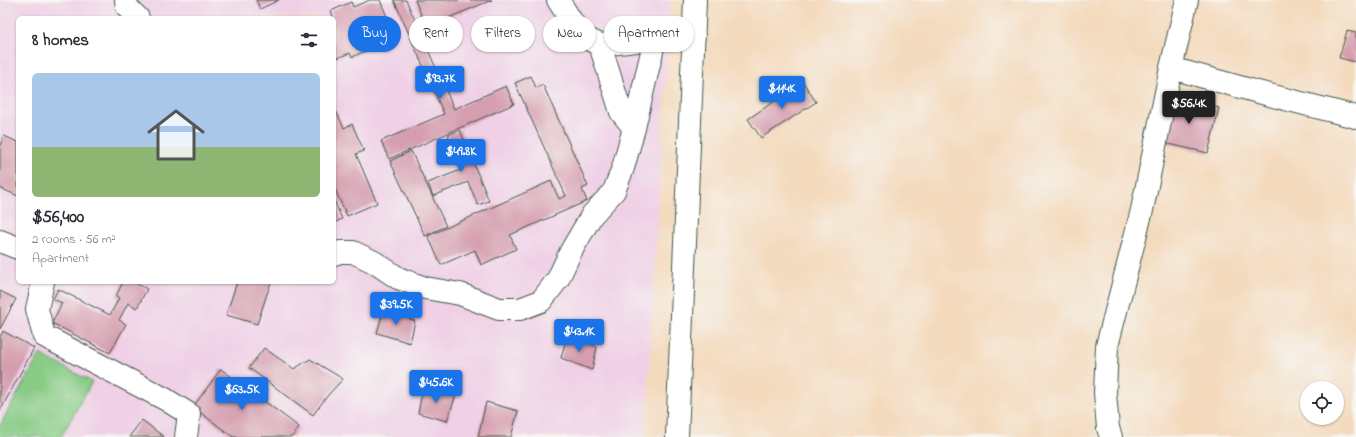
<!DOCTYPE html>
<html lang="en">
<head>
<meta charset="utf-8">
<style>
	:root { --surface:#fff; --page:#f7f7f7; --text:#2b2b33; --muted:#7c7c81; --line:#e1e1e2; --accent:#1a73e8 }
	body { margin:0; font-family:"Indie Flower",sans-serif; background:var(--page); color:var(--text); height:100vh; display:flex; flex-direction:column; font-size:15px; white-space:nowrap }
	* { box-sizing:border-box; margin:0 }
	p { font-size:13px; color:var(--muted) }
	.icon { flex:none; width:22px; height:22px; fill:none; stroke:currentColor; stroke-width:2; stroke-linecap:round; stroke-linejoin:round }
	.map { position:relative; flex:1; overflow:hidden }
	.sheet { position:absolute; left:16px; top:16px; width:320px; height:268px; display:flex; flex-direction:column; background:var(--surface); border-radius:6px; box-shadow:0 1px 3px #0004 }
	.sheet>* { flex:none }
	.hud { position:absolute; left:348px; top:16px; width:380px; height:36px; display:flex; gap:8px }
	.controls { position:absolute; left:1300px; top:381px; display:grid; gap:8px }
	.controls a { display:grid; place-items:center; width:44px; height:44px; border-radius:50%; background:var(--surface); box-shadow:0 1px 3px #0004; font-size:20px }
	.price { position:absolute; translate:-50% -34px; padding:0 9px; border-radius:4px; background:var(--accent); color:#fff; font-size:13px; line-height:26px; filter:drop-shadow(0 1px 2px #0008) }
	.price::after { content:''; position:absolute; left:50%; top:24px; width:12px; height:9px; margin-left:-6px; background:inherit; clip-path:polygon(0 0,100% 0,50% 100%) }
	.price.on { background:#222; color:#fff }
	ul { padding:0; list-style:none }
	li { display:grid; align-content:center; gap:8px; height:212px; padding:0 16px }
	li+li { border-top:1px solid var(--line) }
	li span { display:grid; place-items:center; height:124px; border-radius:6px; color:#555 }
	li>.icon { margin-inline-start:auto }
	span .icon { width:72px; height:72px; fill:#fffc; stroke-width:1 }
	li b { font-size:17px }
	h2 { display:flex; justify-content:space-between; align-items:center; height:48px; padding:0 16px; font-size:17px }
	.pill { padding:0 14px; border-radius:18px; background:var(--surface); box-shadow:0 1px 3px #0004; font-size:14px; line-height:36px }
	.pill.on { background:var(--accent); color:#fff }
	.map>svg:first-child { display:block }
	.built { fill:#efd0e6; fill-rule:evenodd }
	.green { fill:#87cb85; stroke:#53845c }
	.building { fill:#d59eaf }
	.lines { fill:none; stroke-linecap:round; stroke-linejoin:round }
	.minor-casing { stroke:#3f5549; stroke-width:24 }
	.minor { stroke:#fff; stroke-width:22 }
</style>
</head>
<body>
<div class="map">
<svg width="1356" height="437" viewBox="0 0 1356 437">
	<rect width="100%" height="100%" fill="#f6f6f2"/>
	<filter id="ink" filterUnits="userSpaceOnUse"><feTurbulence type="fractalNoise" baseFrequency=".025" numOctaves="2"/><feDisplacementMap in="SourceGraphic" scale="8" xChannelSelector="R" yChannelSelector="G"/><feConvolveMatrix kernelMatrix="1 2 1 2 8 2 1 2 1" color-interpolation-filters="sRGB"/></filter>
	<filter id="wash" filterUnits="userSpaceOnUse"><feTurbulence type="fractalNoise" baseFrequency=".012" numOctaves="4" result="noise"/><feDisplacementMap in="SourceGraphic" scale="16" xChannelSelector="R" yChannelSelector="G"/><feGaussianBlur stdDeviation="0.9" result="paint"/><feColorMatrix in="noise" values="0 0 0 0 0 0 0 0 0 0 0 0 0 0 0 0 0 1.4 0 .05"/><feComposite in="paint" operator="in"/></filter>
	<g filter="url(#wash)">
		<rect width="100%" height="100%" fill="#f4dabd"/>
		<!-- built -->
		<path class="built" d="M 0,0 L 670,0 L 645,437 L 0,437 ZM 18,18 L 334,18 L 334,282 L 18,282 Z"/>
		<!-- green -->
		<path class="green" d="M 40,354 L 92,382 L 61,437 L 0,437 L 0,425 Z"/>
		<g id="blocks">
			<!-- building -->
			<g class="building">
				<path d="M 256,0 L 279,0 L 260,9 Z"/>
				<path d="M 370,0 L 380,0 L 394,33 L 368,44 L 370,49 L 352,57 L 350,53 L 334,59 L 334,18 L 329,18 L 333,16 L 331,11 L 351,2 L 353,7 Z"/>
				<path d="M 394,0 L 406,0 L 454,109 L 506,86 L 514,104 L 389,159 L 381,141 L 444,114 Z"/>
				<path d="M 415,0 L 492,0 L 426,27 Z"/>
				<path d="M 1347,31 L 1356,33 L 1356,62 L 1339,58 Z"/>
				<path d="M 531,76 L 536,88 L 543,85 L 588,186 L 582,189 L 587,201 L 510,235 L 516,249 L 481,265 L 475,250 L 441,265 L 428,236 L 551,181 L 559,199 L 566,196 L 515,83 Z"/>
				<path d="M 803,82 L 816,102 L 761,138 L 748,119 Z"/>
				<path d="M 1171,96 L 1219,108 L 1208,153 L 1160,142 Z"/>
				<path d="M 336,111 L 344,128 L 352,124 L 364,151 L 356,154 L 377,203 L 347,216 L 334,187 L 334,112 Z"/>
				<path d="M 460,130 L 489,201 L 478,205 L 468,182 L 433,196 L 428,183 L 463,169 L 448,135 Z"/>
				<path d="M 4,136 L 18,142 L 18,196 L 0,188 L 0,145 Z"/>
				<path d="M 411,151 L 446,226 L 425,236 L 390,161 Z"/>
				<path d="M 334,200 L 342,219 L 334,223 Z"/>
				<path d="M 123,282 L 133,282 L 147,289 L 137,308 L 128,303 L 119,320 L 126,324 L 110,353 L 52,323 L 62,303 L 53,299 L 58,289 L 110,315 L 119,298 L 116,296 Z"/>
				<path d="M 237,282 L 271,282 L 257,324 L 226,315 Z"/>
				<path d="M 0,291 L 16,299 L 0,329 Z"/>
				<path d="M 384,309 L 415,321 L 410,343 L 377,333 Z"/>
				<path d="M 3,331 L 34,348 L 0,411 L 0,337 Z"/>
				<path d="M 567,335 L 597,347 L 592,370 L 561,358 Z"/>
				<path d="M 264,348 L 294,369 L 310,359 L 343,379 L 328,395 L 313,415 L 249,368 Z"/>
				<path d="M 221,369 L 299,427 L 292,437 L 233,437 L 193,407 Z"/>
				<path d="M 423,388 L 456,395 L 447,421 L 418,413 Z"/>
				<path d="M 486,402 L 518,411 L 511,437 L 478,437 Z"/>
				<path d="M 142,420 L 164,437 L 129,437 Z"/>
			</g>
		</g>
	</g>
	<g filter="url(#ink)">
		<use href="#blocks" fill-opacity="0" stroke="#3f5549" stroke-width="1"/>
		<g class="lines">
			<defs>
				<g id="minor">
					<path d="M 126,0 L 127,7 L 138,18"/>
					<path d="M 558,0 L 579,33 L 588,39 L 600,45 L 655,39 L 694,37"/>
					<path d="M 600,45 L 621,112 L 634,128"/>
					<path d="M 1171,68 L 1258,92 L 1356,117"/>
					<path d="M 0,241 L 18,248"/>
					<path d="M 334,254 L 340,252 L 353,252 L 374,262 L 398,278 L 425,288 L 460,294 L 499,309 L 520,309 L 541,301 L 558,279 L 571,251 L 592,215 L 614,191 L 623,168 L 634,128 L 655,39"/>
					<path d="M 43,282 L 37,309 L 44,336 L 165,399 L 189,414 L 186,437"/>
					<path d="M 677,437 L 695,0"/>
					<path d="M 1111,437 L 1108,428 L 1105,393 L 1107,346 L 1142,210 L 1171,68 L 1187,0"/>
				</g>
			</defs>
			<!-- minor casing -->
			<use href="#minor" class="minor-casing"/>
			<!-- minor -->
			<use href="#minor" class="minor"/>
		</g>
	</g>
</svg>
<div class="controls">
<a><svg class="icon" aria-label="locate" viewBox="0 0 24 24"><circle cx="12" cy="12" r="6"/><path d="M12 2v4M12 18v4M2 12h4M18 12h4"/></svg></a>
</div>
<b class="price" style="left:440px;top:100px">$93.7K</b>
<b class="price" style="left:782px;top:110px">$114K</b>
<b class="price on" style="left:1189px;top:125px">$56.4K</b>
<b class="price" style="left:461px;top:173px">$49.8K</b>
<b class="price" style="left:396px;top:326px">$39.5K</b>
<b class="price" style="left:579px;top:353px">$43.1K</b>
<b class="price" style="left:436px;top:404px">$45.6K</b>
<b class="price" style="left:242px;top:411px">$63.5K</b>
<div class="hud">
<a class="pill on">Buy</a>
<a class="pill">Rent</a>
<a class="pill">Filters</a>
<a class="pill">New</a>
<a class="pill">Apartment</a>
</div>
<section class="sheet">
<h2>8 homes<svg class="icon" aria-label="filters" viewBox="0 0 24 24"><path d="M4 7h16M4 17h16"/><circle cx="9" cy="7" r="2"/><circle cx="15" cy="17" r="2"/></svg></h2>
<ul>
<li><span style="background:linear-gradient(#a9c7e8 60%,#8fb573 0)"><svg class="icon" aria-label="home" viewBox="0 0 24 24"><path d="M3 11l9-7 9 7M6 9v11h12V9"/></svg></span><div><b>$56,400</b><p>2 rooms · 56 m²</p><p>Apartment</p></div></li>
</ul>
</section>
</div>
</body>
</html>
